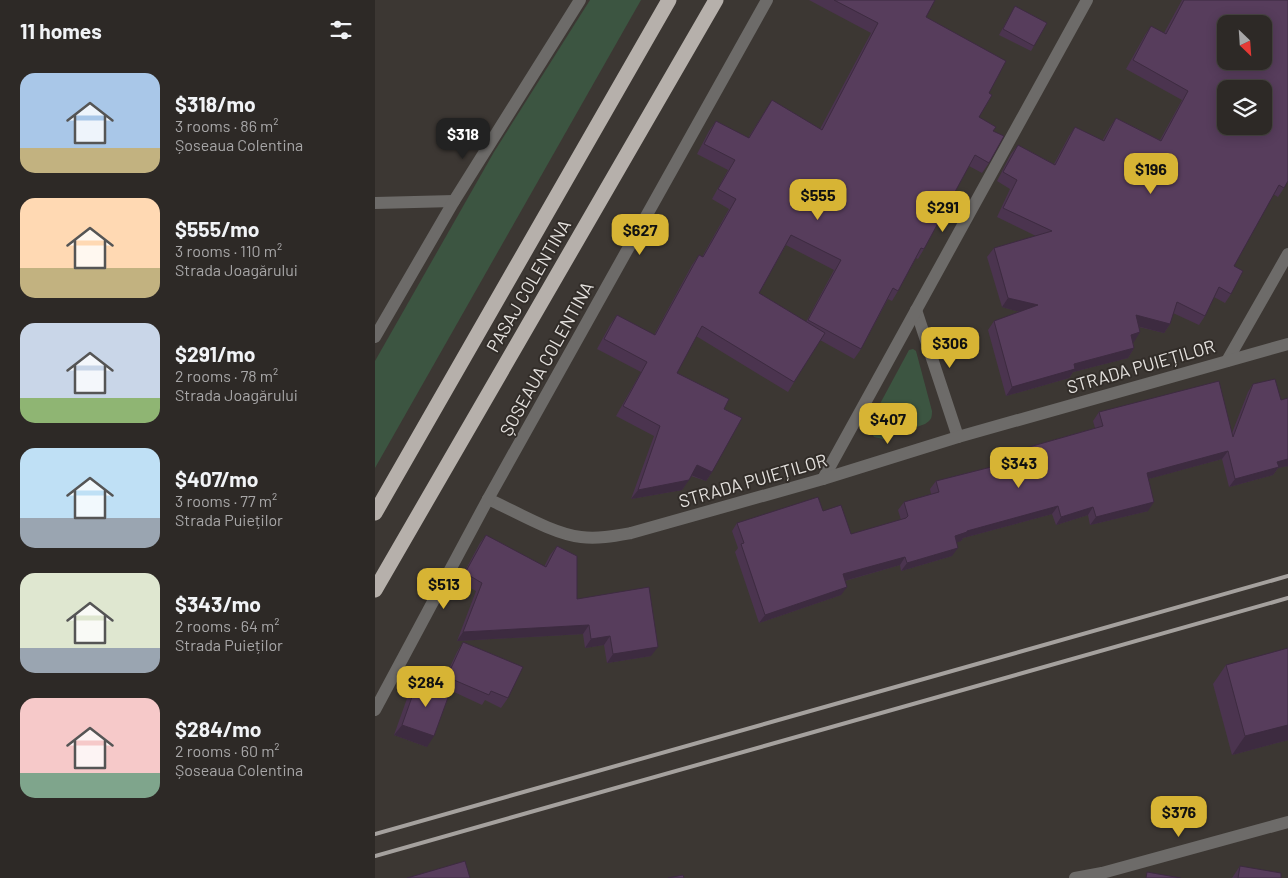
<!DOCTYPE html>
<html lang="en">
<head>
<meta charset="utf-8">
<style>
	:root { --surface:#2d2926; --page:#35312e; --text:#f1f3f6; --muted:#a7a6a7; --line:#484543; --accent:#d7b434 }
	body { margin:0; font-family:Barlow,sans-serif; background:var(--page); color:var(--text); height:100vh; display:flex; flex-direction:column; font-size:19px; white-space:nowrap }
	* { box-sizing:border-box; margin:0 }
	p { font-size:16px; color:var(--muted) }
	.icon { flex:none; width:28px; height:28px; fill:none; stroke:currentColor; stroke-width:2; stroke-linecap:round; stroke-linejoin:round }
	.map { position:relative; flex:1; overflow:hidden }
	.details { display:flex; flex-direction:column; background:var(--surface); width:375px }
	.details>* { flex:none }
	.needle { width:32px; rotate:155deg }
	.tools { position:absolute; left:842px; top:15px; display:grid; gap:10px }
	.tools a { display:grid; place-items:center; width:55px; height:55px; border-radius:10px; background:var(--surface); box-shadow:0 2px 12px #0003,0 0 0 1px var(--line); font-size:25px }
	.price { position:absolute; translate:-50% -42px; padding:0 11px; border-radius:10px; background:var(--accent); color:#111; font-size:16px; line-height:32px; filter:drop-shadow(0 1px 2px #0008) }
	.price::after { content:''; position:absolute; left:50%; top:30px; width:15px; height:11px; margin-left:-8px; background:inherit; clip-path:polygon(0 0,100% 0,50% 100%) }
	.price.active { background:#222; color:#fff }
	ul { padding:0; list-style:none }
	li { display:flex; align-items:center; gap:15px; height:125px; padding:0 20px }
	li span { display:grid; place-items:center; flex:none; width:140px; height:100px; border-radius:15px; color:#555 }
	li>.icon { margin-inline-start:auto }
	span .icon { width:60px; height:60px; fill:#fffc; stroke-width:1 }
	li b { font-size:21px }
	h2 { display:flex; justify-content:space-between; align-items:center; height:60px; padding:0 20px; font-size:21px }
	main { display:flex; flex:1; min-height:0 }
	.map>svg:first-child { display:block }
	.green { fill:#3c5541 }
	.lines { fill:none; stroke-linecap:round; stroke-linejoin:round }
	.minor { stroke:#6d6b69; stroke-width:12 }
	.highway { stroke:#b6b0ab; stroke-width:15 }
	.rail { stroke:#a5a19e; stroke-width:4 }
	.wall { fill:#4b344f; fill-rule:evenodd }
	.shaded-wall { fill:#3d2b40 }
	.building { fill:#573d5c; stroke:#3d2b40; fill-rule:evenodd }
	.labels { text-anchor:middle; stroke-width:4; stroke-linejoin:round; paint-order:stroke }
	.street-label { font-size:18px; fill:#e5e2df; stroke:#322d29 }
</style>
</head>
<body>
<main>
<section class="details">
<h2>11 homes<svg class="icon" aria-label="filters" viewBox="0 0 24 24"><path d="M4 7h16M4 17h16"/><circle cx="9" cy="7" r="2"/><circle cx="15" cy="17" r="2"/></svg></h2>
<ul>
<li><span style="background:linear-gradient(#a9c7e8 75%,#c2b280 0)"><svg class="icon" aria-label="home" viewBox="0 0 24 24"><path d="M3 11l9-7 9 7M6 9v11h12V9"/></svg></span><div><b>$318/mo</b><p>3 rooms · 86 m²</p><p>Șoseaua Colentina</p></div></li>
<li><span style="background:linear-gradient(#ffd9b3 70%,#c2b280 0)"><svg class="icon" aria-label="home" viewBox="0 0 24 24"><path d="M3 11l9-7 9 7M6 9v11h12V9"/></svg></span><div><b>$555/mo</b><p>3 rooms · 110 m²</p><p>Strada Joagărului</p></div></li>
<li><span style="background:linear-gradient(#c9d6e8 75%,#8fb573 0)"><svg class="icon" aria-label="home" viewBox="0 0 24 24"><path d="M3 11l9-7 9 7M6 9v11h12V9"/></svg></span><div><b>$291/mo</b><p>2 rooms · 78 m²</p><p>Strada Joagărului</p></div></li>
<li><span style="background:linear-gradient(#bfe0f5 70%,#9aa5b1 0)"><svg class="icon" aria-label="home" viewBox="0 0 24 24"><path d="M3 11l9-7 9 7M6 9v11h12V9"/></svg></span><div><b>$407/mo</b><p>3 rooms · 77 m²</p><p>Strada Puieților</p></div></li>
<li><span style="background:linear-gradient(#dfe7d0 75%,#9aa5b1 0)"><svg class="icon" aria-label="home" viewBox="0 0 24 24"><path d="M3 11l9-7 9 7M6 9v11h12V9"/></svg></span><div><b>$343/mo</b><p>2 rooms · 64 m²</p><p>Strada Puieților</p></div></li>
<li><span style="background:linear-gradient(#f6c9c9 75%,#7fa58c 0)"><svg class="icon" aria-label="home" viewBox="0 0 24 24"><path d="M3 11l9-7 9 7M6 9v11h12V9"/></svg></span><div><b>$284/mo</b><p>2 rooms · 60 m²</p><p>Șoseaua Colentina</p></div></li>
</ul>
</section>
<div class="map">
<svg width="913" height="878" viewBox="0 0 913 878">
	<rect width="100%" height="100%" fill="#3c3733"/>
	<!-- green -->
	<g class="green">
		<path d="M 215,0 L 266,0 L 0,468 L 0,361 L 119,152 Z"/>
		<path d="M 538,349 L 541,351 L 557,411 C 557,418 556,420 550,424 L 508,439 L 499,437 L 493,426 L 534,350 Z"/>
	</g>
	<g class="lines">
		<!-- minor -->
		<g class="minor">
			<path d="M 0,203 L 79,201"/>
			<path d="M 541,310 L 583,437"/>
			<path d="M 0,337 L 79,201 L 205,0"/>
			<path d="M 852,361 L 913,254"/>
			<path d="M 448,479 L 712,0"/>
			<path d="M 113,499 C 140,511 178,534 206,537 C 223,539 239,536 256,533 L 448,479 L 583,437 L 913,344"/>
			<path d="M 0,710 L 113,499 L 392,0"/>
			<path d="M 700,878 L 727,873 L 913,822"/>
		</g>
		<!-- highway -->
		<g class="highway">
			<path d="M 0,513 L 294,0"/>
			<path d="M 0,590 L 341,0"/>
		</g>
		<!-- rail -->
		<g class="rail">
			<path d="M 0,834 L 913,576"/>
			<path d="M 0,856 L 913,598"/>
		</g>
	</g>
	<!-- wall -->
	<g class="wall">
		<path d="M 434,0 L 560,0 L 551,17 L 614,93 L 604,117 L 618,131 L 614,163 L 607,173 L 594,166 L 549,249 L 543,259 L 541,258 L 523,291 L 517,301 L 513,299 L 486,349 L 479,359 L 445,340 L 413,392 L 321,336 L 302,373 L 349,409 L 337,472 L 331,481 L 316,476 L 307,490 L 256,499 L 279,436 L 241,416 L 266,372 L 222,349 L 235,325 L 242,315 L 279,335 L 317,265 L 324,255 L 327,257 L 354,209 L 337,199 L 353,170 L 322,154 L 334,131 L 341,121 L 373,138 L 397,100 L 445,129 L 496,33 ZM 411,245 L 459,270 L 431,322 L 384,293 Z"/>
		<path d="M 807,0 L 913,0 L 909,188 L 903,197 L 898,194 L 859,266 L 856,294 L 850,303 L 839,297 L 830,316 L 824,325 L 798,313 L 795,324 L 789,333 L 764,327 L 765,332 L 758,342 L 759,348 L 753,358 L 698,372 L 694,378 L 631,396 L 613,330 L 619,321 L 645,312 L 627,307 L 612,257 L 619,248 L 661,236 L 622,217 L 635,189 L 622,181 L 636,154 L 643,145 L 679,164 L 694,136 L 700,127 L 727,141 L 735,127 L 741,118 L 785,140 L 807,100 L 751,69 L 770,35 L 776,26 L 789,33 Z"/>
		<path d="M 640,6 L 659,46 L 656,51 L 624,35 Z"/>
		<path d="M 878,384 L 906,400 L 913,398 L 913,466 L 903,468 L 898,475 L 854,487 L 847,459 L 773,479 L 773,511 L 715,525 L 713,515 L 681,525 L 677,514 L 588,538 L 586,541 L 581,542 L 577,556 L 526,571 L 525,565 L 470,581 L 466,595 L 384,623 L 360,552 L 363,548 L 357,531 L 362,523 L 448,511 L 476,534 L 526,520 L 523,510 L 529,502 L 556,494 L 555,489 L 561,481 L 628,464 L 628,461 L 633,453 L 720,428 L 718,421 L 724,412 L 857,433 L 873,392 Z"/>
		<path d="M 111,535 L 169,567 L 175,555 L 182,546 L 202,599 L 276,656 L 232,663 L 229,645 L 210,648 L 208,634 L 82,641 L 101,591 L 84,582 L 105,543 Z"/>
		<path d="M 88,642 L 133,698 L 126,708 L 110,700 L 107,705 L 66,686 L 82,652 Z"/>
		<path d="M 851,665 L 913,740 L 857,755 L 838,684 Z"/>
		<path d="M 43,680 L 52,747 L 19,735 L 35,690 Z"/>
		<path d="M 865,866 L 906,878 L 857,878 Z"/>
	</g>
	<!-- shaded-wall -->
	<g class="shaded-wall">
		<path d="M 633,298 L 663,305 L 656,315 L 627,307 Z"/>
		<path d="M 761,315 L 795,324 L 789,333 L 754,324 Z"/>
		<path d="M 765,332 L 759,342 L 750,344 L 756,335 Z"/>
		<path d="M 759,348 L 753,358 L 698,372 L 694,378 L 631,396 L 637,387 L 699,364 Z"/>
		<path d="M 853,451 L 847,459 L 766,481 L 772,473 Z"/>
		<path d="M 913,459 L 913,466 L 903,468 L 898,475 L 854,487 L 860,479 L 902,462 Z"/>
		<path d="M 322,465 L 337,472 L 331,481 L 316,475 Z"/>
		<path d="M 314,480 L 307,490 L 256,499 L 263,490 Z"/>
		<path d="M 779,502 L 773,511 L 715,525 L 721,517 Z"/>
		<path d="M 683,506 L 677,514 L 588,538 L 586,541 L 574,545 L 580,536 L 592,531 Z"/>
		<path d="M 718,507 L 713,515 L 681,525 L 686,517 Z"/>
		<path d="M 583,548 L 577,556 L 526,571 L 532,563 Z"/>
		<path d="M 530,557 L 525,565 L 462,583 L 468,574 Z"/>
		<path d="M 472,587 L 466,595 L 384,623 L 390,615 Z"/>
		<path d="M 214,625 L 208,634 L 82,641 L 88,632 Z"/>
		<path d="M 235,636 L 229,645 L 210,648 L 216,639 Z"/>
		<path d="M 283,647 L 276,656 L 232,663 L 238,654 Z"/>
		<path d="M 27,725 L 59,736 L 52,747 L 19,735 Z"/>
		<path d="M 913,725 L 913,740 L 857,755 L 870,736 Z"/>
	</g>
	<!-- building -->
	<g class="building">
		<path d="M 459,0 L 560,0 L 551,17 L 631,61 L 614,93 L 617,95 L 604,117 L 621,127 L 618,131 L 629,136 L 614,163 L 600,155 L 549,249 L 546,248 L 523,291 L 518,288 L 486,349 L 433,320 L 466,260 L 416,235 L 384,293 L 450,333 L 419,382 L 327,326 L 302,373 L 354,399 L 349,409 L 367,418 L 337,472 L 322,465 L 314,480 L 263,490 L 285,426 L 248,406 L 272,362 L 229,339 L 242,315 L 280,335 L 324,255 L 328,257 L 361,199 L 343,189 L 360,160 L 329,144 L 341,121 L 374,138 L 397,100 L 447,130 L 503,23 Z"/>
		<path d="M 809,0 L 913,0 L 913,181 L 909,188 L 904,185 L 859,266 L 868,271 L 856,294 L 844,287 L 830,316 L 802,302 L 795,324 L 761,315 L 765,332 L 756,335 L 759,348 L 699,364 L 700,369 L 637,387 L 619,321 L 663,305 L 633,298 L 619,248 L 677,231 L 628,208 L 642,180 L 628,172 L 643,145 L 680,165 L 700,127 L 729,141 L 741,118 L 786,141 L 813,91 L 758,60 L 776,26 L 791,34 ZM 851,24 L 889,24 L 889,61 L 851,61 ZM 851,89 L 889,89 L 889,126 L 851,126 Z"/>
		<path d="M 640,6 L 672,23 L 659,46 L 628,29 Z"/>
		<path d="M 900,379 L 906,400 L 913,398 L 913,459 L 902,462 L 904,467 L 860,479 L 853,451 L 772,473 L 779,502 L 721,517 L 718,507 L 686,517 L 683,506 L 592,531 L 592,532 L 580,536 L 583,548 L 532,563 L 530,557 L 468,574 L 472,587 L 390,615 L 366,544 L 369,543 L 362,523 L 443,497 L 448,511 L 466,505 L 476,534 L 531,518 L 533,516 L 529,502 L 564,492 L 561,481 L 636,462 L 633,453 L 728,426 L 724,412 L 844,381 L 858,437 L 878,384 Z"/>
		<path d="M 111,535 L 171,567 L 182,546 L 202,556 L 202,599 L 274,587 L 283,647 L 238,654 L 235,636 L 216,639 L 214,625 L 88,632 L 107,583 L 90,573 Z"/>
		<path d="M 88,642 L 148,667 L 133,698 L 116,691 L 114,695 L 72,677 Z"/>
		<path d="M 913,648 L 913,725 L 870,736 L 851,665 Z"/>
		<path d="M 43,680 L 75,692 L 59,736 L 27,725 Z"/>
		<path d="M 90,861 L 95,878 L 32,878 Z"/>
		<path d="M 865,866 L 906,873 L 906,878 L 863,878 Z"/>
		<path d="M 772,872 L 806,878 L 771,878 Z"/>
		<path d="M 308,875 L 309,878 L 293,878 Z"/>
	</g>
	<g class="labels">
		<!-- street labels -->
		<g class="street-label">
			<text transform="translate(154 286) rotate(-60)" y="6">PASAJ COLENTINA</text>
			<text transform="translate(172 359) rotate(-61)" y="6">ȘOSEAUA COLENTINA</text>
			<text transform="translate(766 367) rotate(-16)" y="6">STRADA PUIEȚILOR</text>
			<text transform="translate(378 481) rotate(-16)" y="6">STRADA PUIEȚILOR</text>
		</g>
	</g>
</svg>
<div class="tools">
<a><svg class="needle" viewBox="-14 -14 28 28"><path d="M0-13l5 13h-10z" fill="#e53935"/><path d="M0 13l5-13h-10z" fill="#a7a6a7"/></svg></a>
<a><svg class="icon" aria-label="layers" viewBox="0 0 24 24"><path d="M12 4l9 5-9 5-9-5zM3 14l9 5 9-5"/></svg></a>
</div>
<b class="price active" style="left:88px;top:160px">$318</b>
<b class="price" style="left:776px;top:195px">$196</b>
<b class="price" style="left:443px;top:221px">$555</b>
<b class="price" style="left:568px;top:233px">$291</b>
<b class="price" style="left:265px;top:256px">$627</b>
<b class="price" style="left:575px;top:369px">$306</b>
<b class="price" style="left:513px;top:445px">$407</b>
<b class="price" style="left:644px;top:489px">$343</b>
<b class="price" style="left:69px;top:610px">$513</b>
<b class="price" style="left:51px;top:708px">$284</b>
<b class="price" style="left:804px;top:838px">$376</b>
</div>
</main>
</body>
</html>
